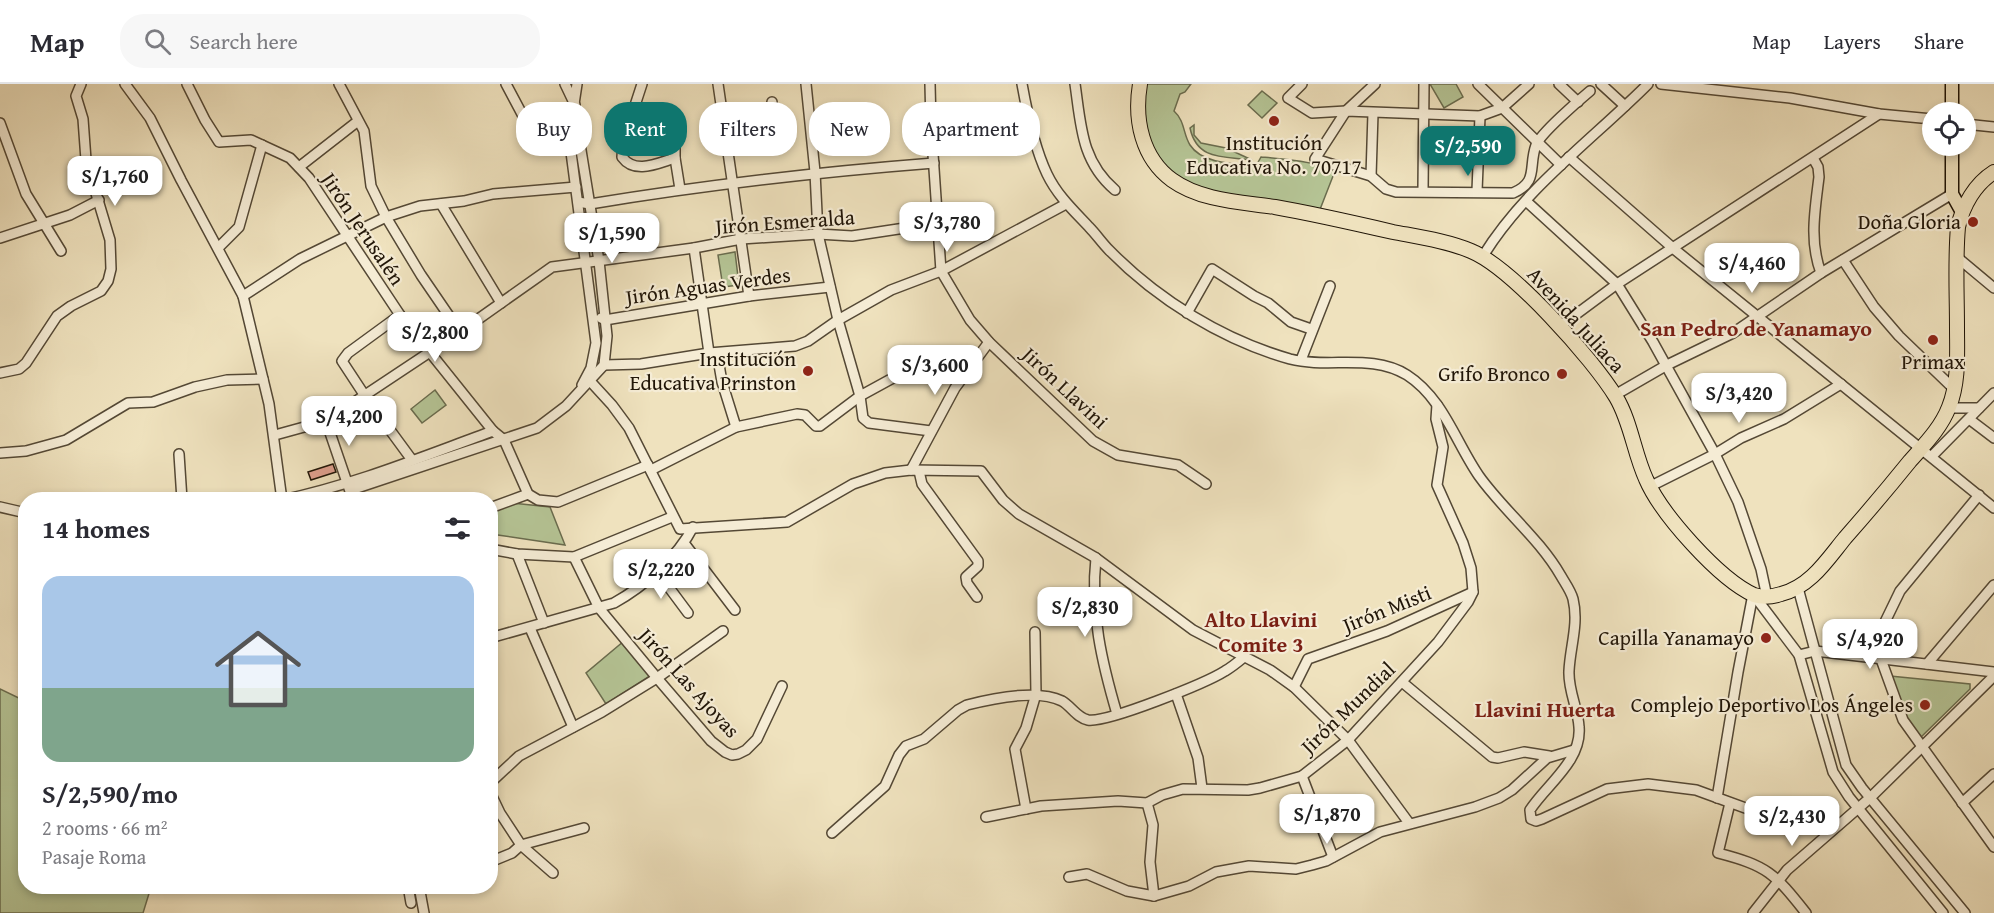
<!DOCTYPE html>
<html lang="en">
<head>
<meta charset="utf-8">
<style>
	:root { --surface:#fff; --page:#f7f7f7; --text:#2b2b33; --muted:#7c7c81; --line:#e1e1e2; --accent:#0f766e }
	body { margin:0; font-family:"Gentium Book Plus",serif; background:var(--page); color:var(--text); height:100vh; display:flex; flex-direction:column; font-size:22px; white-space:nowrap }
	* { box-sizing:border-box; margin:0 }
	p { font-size:20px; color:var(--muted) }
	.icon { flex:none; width:33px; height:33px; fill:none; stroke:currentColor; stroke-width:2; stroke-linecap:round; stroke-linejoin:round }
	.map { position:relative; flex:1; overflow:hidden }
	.side { position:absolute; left:18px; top:408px; width:480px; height:402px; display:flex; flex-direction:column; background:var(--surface); border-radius:24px; box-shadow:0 3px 9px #0003 }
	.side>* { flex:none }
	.hud { position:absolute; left:516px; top:18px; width:570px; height:54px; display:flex; gap:12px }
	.tools { position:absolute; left:1922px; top:18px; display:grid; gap:12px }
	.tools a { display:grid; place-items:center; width:54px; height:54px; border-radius:50%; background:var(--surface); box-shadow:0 3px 9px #0003; font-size:30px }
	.price { position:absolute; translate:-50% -51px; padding:0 14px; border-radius:12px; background:#fff; color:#222; font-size:20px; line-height:39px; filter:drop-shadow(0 2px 3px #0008) }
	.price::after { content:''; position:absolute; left:50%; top:36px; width:18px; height:14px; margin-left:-9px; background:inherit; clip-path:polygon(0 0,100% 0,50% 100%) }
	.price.selected { background:var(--accent); color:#fff }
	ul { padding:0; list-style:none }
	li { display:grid; align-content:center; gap:12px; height:318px; padding:0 24px }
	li+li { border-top:2px solid var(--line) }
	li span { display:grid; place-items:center; height:186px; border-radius:18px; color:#555 }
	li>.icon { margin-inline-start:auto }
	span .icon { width:108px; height:108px; fill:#fffc; stroke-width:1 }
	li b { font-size:26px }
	h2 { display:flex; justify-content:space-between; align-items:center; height:72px; padding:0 24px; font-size:26px }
	.pill { padding:0 21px; border-radius:24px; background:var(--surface); box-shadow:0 3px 9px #0003; font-size:21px; line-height:54px }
	.pill.selected { background:var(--accent); color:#fff }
	header { display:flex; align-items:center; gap:36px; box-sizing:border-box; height:84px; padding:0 30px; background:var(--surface); border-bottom:2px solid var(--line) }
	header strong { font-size:28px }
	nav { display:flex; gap:33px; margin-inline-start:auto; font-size:21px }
	.search { width:420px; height:54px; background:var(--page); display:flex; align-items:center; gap:15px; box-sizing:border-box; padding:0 21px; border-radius:24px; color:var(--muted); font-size:22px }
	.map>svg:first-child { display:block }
	.green { fill:#b5c495; stroke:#6a6c4e; stroke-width:1.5 }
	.building { fill:#dfa08f; stroke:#201507; stroke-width:1.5 }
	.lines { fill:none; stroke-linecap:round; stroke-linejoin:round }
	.minor-casing { stroke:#544835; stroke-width:12 }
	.major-casing { stroke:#201507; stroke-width:15 }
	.highway-casing { stroke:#201507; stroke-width:16 }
	.minor { stroke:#f5ecd5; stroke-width:9 }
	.major { stroke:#efe2be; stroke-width:12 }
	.highway { stroke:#efe2be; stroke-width:14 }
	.poi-dot { fill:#8f2418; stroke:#f5ecd5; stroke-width:2 }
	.labels { text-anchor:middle; stroke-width:4.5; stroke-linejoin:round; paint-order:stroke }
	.poi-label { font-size:21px; fill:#201507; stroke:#f5ecd5; text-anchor:end }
	.street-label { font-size:21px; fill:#201507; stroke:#f5ecd5 }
	.neighbourhood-label { font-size:22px; font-weight:bold; fill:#7a1f14; stroke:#f5ecd5 }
</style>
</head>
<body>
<header>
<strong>Map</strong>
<div class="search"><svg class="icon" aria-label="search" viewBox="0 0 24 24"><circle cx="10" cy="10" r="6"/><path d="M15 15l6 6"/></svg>Search here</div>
<nav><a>Map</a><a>Layers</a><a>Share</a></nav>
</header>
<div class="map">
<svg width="1994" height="829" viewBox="0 0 1994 829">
	<rect width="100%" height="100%" fill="#efe2be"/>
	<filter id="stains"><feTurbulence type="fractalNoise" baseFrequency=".00333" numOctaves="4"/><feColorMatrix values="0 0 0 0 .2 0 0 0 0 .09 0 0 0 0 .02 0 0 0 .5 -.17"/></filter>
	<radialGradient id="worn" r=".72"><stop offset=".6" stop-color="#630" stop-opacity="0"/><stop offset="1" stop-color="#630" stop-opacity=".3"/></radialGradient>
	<!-- green -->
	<g class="green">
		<path d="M 1142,0 L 1191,0 L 1185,8 L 1180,10 L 1174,27 C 1185,37 1183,50 1190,61 C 1202,80 1236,80 1256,82 L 1261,73 C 1284,75 1313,77 1335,87 L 1317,133 C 1281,124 1202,113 1175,92 C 1148,71 1139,33 1142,0 Z"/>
		<path d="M 1430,0 L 1456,0 L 1463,13 L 1444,24 Z"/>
		<path d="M 1262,7 L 1277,19 L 1262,34 L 1248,21 Z"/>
		<path d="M 1194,41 L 1194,51 L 1201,59 L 1226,64 L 1252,76 C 1224,72 1197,77 1190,44 Z"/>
		<path d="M 735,168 L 739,201 L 723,203 L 718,171 Z"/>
		<path d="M 435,306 L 446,321 L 422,339 L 411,325 Z"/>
		<path d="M 512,419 L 550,423 L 565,461 L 491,450 L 491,425 Z"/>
		<path d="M 624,557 L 653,590 L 606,620 L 586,589 Z"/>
		<path d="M 1890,592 L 1970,600 L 1970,605 L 1916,658 Z"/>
		<path d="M 0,605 L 25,617 L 26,802 L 151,803 L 143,829 L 0,829 Z"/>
	</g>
	<!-- building -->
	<path class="building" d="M 333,380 L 336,388 L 311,396 L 308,388 Z"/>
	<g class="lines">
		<defs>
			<g id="minor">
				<path d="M 125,0 L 150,34 L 181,96 L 243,212 L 269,320 L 282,416"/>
				<path d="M 187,0 L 205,36 L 219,58 L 251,56 L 290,74 L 309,94 L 400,231 L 493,347"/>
				<path d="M 339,0 L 364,47 L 371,102 L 386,133 L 421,191 L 460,248"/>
				<path d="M 506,0 L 531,47 C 541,55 556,56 569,53"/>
				<path d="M 565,0 L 575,21"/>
				<path d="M 577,0 L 569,53 L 596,259 L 591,284 L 582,301"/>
				<path d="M 642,0 L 623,58 L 622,73 C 635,91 658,79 675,74"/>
				<path d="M 718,0 L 749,212"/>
				<path d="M 806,0 L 815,88 L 818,150 L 838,236 L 860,312 L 863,334 L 869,339 L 931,347"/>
				<path d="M 930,0 L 931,41 L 941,187 L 970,236 L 989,258 L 1093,357 L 1118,371 L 1178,381 L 1206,400"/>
				<path d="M 1022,0 C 1027,28 1035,65 1047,90 C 1057,111 1073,126 1089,143 C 1096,150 1102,159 1109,166 C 1158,216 1223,256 1290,275 C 1329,285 1371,269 1407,291 C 1443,314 1456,359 1479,392 C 1504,427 1539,454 1561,492 C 1565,499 1571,507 1573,515 C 1579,540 1570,563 1569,587 C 1568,607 1578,624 1579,643 C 1582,677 1546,701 1530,726 L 1531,735 L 1536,737 L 1542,735 L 1607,705 L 1648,700 L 1696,706 L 1792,741 L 1838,741"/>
				<path d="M 1075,0 C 1081,41 1081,77 1115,106"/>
				<path d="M 1302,0 L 1288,14 L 1312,29 L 1346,27 L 1480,32 L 1502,24 L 1529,0"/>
				<path d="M 1375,0 L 1346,27 L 1315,75 L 1371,92 L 1386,105 L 1396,108 L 1513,109 C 1539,98 1528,83 1536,61 C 1541,49 1578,17 1590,7"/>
				<path d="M 1478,0 L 1561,81"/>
				<path d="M 1559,0 L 1578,18"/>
				<path d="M 1601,0 L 1625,22"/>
				<path d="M 1661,0 L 1790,14 L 1879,30 L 1932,35"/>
				<path d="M 0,39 L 26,110 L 61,167"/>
				<path d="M 1965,40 L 1994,43"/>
				<path d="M 675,42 L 675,74 L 680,105"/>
				<path d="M 724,43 L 765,38 L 772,30 L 772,18"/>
				<path d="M 931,47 L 1015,35"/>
				<path d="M 1569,73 L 1674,165 L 1994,424"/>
				<path d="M 1813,74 L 1818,83 L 1819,93 C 1815,126 1809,157 1821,189"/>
				<path d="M 299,83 L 358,37"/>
				<path d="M 1371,92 L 1373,29"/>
				<path d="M 1423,106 L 1424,0"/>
				<path d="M 1477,107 L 1480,32"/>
				<path d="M 1526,117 L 1617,200 L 1653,258 L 1715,370 L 1738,418 L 1761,485 L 1767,513"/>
				<path d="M 578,118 L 590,120 C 704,101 819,88 934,79"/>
				<path d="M 441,120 L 501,219"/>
				<path d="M 0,154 L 70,131 L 99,116"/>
				<path d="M 218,164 L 239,143 L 262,61"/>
				<path d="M 694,164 L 709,269"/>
				<path d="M 1483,172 C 1525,104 1592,56 1648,0"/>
				<path d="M 1958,174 L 1994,204"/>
				<path d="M 1843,176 L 1874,223 L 1899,252 L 1954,305"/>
				<path d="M 243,212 L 300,175 L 386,133 L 420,122 L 464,117 L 493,110 L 576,103"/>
				<path d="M 1187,229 L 1212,185 L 1254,212 L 1268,219 L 1291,238 L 1311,245"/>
				<path d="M 400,231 L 348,269 L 342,277 L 365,312 L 412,376"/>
				<path d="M 601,234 L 605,236 L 749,212 L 830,203"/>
				<path d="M 1559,243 L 1617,200 L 1879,30"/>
				<path d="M 717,269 L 722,298 L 736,343"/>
				<path d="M 1301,276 L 1330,202"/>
				<path d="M 604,281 L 641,280 L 709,269 L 795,262 L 808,257 L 838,236 L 891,206 L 941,187 L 1066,120"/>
				<path d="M 0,289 L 19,285 L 26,279 L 57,232 L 71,222 L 101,207 L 108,197 L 111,185 L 110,156 L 86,76 L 83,35 L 76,12 L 81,0"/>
				<path d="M 590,297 L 612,321 L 629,344 L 680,445 L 787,438 L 853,400 L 885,389 L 911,386 L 981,387 L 1003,416 L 1019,430 L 1096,474 L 1193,546 L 1270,586 L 1294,603 L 1348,656 L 1409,739"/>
				<path d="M 1615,311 L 1667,281 L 1733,249 L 1821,189 L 1952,110"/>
				<path d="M 1949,324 L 1979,324"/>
				<path d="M 1969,335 L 1994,354"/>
				<path d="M 326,337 L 353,416"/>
				<path d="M 275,351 L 326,337 L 460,248 L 552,183 L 694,164 L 741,155 L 818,150 L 852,152 L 938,139"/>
				<path d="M 0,369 L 26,367 L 66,356 L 128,319 L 153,318 L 195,303 L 227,296 L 263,295"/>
				<path d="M 179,370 L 182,416"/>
				<path d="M 1932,372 L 1994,309"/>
				<path d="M 651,386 L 736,343 L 797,330 L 805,331 L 816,342 L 820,342 L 860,312 L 913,283"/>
				<path d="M 911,386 L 955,304 L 989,258"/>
				<path d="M 919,387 L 922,400 L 978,477 L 978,482 L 966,493 L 967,499 L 977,513"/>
				<path d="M 1649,403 L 1715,370 L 1741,354 L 1784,335 L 1841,300"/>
				<path d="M 351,406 L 537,344 L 566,322 L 604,281 L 607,252 L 599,177 L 579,54 L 572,37"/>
				<path d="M 1979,411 L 1900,507 L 1885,538 L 1878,567 L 1903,636 L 1994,763"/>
				<path d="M 282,416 C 354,401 424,372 493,347 L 504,356 L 528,410 L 538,416 L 558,418 L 648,381"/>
				<path d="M 0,423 L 26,429"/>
				<path d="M 490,424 L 528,410"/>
				<path d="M 684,459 L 735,526"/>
				<path d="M 490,465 L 517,470 L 574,473 L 672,433"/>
				<path d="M 517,470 L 544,539"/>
				<path d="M 574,473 L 599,524 L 657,594 L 711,657 L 725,668 L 732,671 L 738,670 L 746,666 L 757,655 L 782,602"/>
				<path d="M 1096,474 C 1090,528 1102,579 1117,630"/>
				<path d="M 656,486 L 688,529"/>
				<path d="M 1798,504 L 1846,681 L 1862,704 L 1965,829"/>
				<path d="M 1753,510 L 1799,571 L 1833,688 L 1849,713 L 1943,829"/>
				<path d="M 530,544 L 573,643"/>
				<path d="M 490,554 L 614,519 C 643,503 678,473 693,443"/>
				<path d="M 1799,571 L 1815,567 L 1994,588"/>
				<path d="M 1927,580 L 1994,501"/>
				<path d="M 1402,598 L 1492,673 L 1498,674 L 1524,668 L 1549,672"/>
				<path d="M 1294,603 L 1308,575 L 1387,547 L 1473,508"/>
				<path d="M 1176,610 L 1198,674 L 1202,704"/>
				<path d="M 1302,692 L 1333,773"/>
				<path d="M 490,699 L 519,672 L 602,628 L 657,594 L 723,547"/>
				<path d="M 490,708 L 500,729 L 521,761 L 553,789"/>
				<path d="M 1717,714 L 1738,588 L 1753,510"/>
				<path d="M 1147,719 L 1153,741 L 1150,778 L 1154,812"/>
				<path d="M 1730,719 L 1718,769 C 1768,782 1774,789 1806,829"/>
				<path d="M 1962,719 L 1994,690"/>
				<path d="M 1026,725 L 1015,665 L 1026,644 L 1036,610 L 1035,548"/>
				<path d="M 986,733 L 1041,722 L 1118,717 L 1147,719 L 1162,711 L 1183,705 L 1248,706 L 1260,704 L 1302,692 L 1348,656 L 1438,558 L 1468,518 L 1473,508 L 1471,484 L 1463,459 L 1437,401 L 1443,363 L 1436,335 L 1437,321"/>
				<path d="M 832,749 L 885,702 L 899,671 L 906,662 L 924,655 L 958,626 L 967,621 C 994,614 1037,605 1062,617 C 1071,622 1077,634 1088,636 C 1107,639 1206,599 1225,587 C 1232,583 1238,578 1244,573"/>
				<path d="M 490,778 L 512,769 L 521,761 L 584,744"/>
				<path d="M 1069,793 L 1087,790 L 1127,807 L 1154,812 L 1189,802 L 1216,788 L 1249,782 L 1296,785 L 1312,781 L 1326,777 L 1380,748 L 1475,723 L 1499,714 L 1512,706 L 1547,674 L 1574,666"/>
				<path d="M 408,802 L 411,819"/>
				<path d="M 419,802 L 424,829"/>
				<path d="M 1753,829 L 1787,786 L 1871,713 L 1994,592"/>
			</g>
			<g id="major">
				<path d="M 1952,28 L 1952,0"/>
				<path d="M 1952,62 L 1952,110 L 1962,128"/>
			</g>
			<path id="highway" d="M 1140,0 C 1134,36 1142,74 1172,96 C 1201,117 1242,118 1275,123 C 1315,130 1354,139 1393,148 C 1419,153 1447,157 1471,167 C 1512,184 1593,275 1616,313 C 1631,338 1634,369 1646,395 C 1661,430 1719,495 1754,511 C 1763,514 1772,513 1781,510 C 1810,503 1827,476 1845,454 C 1867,429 1889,403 1910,377 C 1924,361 1941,344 1949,323 C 1959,298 1957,270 1957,244 C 1957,210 1955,176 1958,143 C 1963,121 1975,100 1994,88"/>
		</defs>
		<!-- minor casing -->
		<use href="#minor" class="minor-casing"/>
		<!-- major casing -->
		<use href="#major" class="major-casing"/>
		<!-- highway casing -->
		<use href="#highway" class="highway-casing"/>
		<!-- minor -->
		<use href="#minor" class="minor"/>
		<!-- major -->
		<use href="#major" class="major"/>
		<!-- highway -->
		<use href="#highway" class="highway"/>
	</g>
	<!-- markers -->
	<g class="poi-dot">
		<circle cx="1274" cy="37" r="6"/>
		<circle cx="1973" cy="138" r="6"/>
		<circle cx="1933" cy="256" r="6"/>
		<circle cx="808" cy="287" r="6"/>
		<circle cx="1562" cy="290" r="6"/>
		<circle cx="1766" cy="554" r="6"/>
		<circle cx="1925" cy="621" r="6"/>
	</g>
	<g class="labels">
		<!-- poi labels -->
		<g class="poi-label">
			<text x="1274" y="66" text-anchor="middle">Institución<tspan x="1274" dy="24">Educativa No. 70717</tspan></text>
			<text x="1961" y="145">Doña Gloria</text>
			<text x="796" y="282">Institución<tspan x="796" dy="24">Educativa Prinston</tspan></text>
			<text x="1933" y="285" text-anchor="middle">Primax</text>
			<text x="1550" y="297">Grifo Bronco</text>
			<text x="1754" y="561">Capilla Yanamayo</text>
			<text x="1913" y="628">Complejo Deportivo Los Ángeles</text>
		</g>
		<!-- street labels -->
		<g class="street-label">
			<text transform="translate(785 138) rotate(-4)" y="7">Jirón Esmeralda</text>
			<text transform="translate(363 145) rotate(56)" y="7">Jirón Jerusalén</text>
			<text transform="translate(708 202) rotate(-8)" y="7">Jirón Aguas Verdes</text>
			<text transform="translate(1576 236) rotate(48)" y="7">Avenida Juliaca</text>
			<text transform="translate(1065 304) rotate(43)" y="7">Jirón Llavini</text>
			<text transform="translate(1387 525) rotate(-22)" y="7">Jirón Misti</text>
			<text transform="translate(689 599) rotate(48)" y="7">Jirón Las Ajoyas</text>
			<text transform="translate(1348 624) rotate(-44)" y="7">Jirón Mundial</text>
		</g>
		<!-- neighbourhood labels -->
		<g class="neighbourhood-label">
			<text x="1756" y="252">San Pedro de Yanamayo</text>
			<text x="1261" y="543">Alto Llavini<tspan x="1261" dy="25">Comite 3</tspan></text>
			<text x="1545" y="633">Llavini Huerta</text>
		</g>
	</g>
	<rect width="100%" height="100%" filter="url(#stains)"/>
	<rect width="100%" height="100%" fill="url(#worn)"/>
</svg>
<div class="tools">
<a><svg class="icon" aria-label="locate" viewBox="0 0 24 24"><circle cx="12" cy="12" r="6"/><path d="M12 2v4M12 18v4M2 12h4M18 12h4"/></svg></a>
</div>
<b class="price selected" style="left:1468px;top:93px">S/2,590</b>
<b class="price" style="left:115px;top:123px">S/1,760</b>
<b class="price" style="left:947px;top:169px">S/3,780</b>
<b class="price" style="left:612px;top:180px">S/1,590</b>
<b class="price" style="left:1752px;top:210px">S/4,460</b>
<b class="price" style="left:435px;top:279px">S/2,800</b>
<b class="price" style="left:935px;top:312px">S/3,600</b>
<b class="price" style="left:1739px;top:340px">S/3,420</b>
<b class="price" style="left:349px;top:363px">S/4,200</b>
<b class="price" style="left:661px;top:516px">S/2,220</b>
<b class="price" style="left:1085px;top:554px">S/2,830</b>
<b class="price" style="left:1870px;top:586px">S/4,920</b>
<b class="price" style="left:1327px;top:761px">S/1,870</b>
<b class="price" style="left:1792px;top:763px">S/2,430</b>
<div class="hud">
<a class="pill">Buy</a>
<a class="pill selected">Rent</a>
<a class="pill">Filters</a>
<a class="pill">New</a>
<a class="pill">Apartment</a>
</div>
<section class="side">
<h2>14 homes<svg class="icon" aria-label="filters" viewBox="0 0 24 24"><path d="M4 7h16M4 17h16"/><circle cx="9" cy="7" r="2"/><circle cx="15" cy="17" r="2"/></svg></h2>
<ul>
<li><span style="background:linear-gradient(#a9c7e8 60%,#7fa58c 0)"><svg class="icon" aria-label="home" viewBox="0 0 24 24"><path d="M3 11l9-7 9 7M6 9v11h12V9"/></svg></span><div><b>S/2,590/mo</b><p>2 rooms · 66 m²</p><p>Pasaje Roma</p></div></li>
</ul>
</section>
</div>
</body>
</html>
